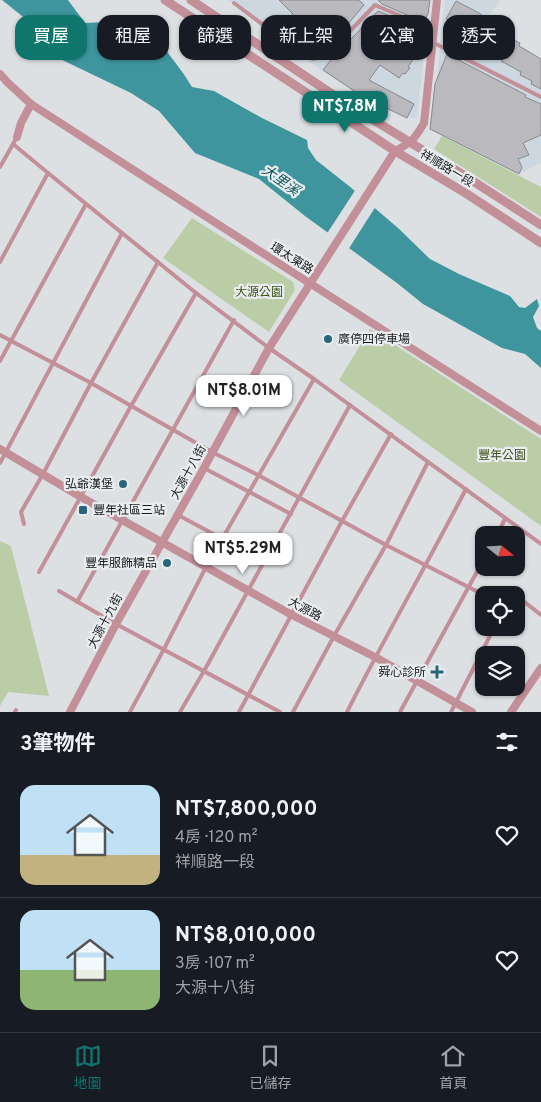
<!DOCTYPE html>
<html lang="zh-TW">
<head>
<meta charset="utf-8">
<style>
	:root { --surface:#171b24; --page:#20242c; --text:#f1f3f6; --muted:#9ea1a6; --line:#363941; --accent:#0f766e }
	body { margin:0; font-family:Overpass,"Noto Sans TC",sans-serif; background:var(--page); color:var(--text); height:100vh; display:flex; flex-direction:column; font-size:19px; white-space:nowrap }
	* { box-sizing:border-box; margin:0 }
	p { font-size:16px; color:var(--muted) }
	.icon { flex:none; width:28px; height:28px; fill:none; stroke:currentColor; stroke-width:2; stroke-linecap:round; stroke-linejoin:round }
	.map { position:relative; height:712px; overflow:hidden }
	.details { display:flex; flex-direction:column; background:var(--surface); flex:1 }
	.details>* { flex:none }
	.hud { position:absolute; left:15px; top:15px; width:511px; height:45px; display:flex; gap:10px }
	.needle { width:32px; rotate:108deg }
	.fabs { position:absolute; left:475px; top:526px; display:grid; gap:10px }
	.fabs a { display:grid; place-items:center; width:50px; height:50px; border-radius:10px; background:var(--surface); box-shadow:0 1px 4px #0004; font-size:25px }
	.price { position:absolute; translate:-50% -42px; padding:0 11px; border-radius:10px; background:#fff; color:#222; font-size:16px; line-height:32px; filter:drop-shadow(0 1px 2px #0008) }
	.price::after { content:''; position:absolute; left:50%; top:30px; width:15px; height:11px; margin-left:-8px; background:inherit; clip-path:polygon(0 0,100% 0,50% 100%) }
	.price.on { background:var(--accent); color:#fff }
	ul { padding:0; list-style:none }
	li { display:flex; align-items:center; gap:15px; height:125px; padding:0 20px }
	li+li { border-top:1px solid var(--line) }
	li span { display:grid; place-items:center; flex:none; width:140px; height:100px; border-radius:15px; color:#555 }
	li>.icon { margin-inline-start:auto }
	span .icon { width:60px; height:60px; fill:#fffc; stroke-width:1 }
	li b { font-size:21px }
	h2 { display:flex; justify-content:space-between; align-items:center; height:60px; padding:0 20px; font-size:21px }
	.pill { padding:0 18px; border-radius:15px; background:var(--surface); box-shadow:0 1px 4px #0004; font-size:18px; line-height:45px }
	.pill.on { background:var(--accent); color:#fff }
	.tabs { display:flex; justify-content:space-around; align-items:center; height:70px; border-top:1px solid var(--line); background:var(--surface); font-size:14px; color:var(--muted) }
	.tabs a { display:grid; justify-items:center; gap:2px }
	.tabs .on { color:var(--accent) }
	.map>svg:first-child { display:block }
	.built { fill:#ccd7df }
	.green { fill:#bbcda7 }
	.water { fill:#3e959d }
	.pier { fill:#dce0e3 }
	.building { fill:#bab9bd; stroke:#89888c }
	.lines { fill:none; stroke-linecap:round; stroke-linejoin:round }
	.service { stroke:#c38f98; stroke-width:4 }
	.minor { stroke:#c38f98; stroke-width:8 }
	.tertiary { stroke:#c38f98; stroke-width:9 }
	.poi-dot { fill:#28667c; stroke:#e9edf0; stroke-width:2 }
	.labels { text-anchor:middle; stroke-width:4.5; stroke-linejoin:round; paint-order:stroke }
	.street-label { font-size:12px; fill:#181a1b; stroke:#e9edf0 }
	.park-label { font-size:12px; fill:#395115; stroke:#e9edf0 }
	.poi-label { font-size:12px; fill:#181a1b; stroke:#e9edf0; text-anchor:end }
	.water-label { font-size:14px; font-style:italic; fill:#0c575e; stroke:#e9edf0 }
</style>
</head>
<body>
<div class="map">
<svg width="541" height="712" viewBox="0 0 541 712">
	<rect width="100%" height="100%" fill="#dce0e3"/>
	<!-- built -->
	<g class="built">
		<path d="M 227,0 L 430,0 L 417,119 L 375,106 L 296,53 Z"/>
		<path d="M 445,0 L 500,0 L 485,21 L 541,60 L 541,163 L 519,174 L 431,130 Z"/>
	</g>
	<!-- green -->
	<g class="green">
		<path d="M 442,136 L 541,187 L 541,217 L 434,149 Z"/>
		<path d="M 192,218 L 293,282 L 295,290 L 269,332 L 163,258 Z"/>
		<path d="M 370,329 L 541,439 L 541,526 L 339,380 Z"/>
		<path d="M 0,541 L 11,546 L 49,696 L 8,692 L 0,706 Z"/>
	</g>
	<!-- water -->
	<path class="water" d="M 2,0 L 68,0 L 85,23 L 108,22 L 165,49 L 183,73 L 192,87 L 214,91 L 262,118 L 307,140 L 308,148 L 316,160 L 349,186 L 398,228 L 430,259 L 459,274 L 510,296 L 519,307 L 525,308 L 537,299 L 539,306 L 533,317 L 537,328 L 541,331 L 541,368 L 525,354 L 502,348 L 423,304 L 397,283 L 305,216 L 259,179 L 195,153 L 159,111 L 131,93 L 56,57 L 37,28 Z"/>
	<!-- pier -->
	<path class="pier" d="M 356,189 L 376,206 L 348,250 L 326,235 Z"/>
	<!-- building -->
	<g class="building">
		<path d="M 279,0 L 359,0 L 364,5 L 326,50 L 322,52 L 311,53 L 289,39 L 278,30 L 293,14 Z"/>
		<path d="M 378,0 L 430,0 L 428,14 L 423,22 L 382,4 Z"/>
		<path d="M 456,1 L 479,13 L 511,36 L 510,38 L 520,43 L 519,46 L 541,59 L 541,89 L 531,84 L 532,81 L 520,75 L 521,72 L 501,61 L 506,50 L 446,19 Z"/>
		<path d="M 378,11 L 419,28 L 417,30 L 428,34 L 427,43 L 425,41 L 408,67 L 410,68 L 405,74 L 403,73 L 399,78 L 380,65 L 369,80 L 414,104 L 407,118 L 362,96 L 323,70 L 330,61 Z"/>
		<path d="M 447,54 L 526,95 L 525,97 L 541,104 L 541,135 L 523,143 L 529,155 L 518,159 L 522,167 L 519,174 L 430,129 L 435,84 Z"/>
	</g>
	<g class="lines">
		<!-- service -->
		<g class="service">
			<path d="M 234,3 L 305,56 L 314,59 L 329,53 L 375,5 L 433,30"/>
			<path d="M 432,42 L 541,97"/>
			<path d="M 13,144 L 48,173 L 196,293 L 269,348 L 314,379 L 541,544"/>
			<path d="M 0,167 L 17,137"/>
			<path d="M 0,262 L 48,173"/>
			<path d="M 0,335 L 91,383 L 212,452 L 258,475 L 386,545 L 484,595"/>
			<path d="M 0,361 L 86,204"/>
			<path d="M 0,463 L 122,233"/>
			<path d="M 204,468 L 291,514"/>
			<path d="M 178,515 L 264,561"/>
			<path d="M 24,524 L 21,512 L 43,474 L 91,383 L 158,262"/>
			<path d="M 497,535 L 505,519"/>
			<path d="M 516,552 L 520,555"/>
			<path d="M 39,572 L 131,406 L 196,293"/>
			<path d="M 59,591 L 116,624 L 280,712"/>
			<path d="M 516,598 L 522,600 L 541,615"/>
			<path d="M 77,602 L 234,320"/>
			<path d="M 15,712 L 16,710"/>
			<path d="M 130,712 L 164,649 L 206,567 L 314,379"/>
			<path d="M 180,712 L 204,671 L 350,405"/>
			<path d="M 239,712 L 342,521 L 391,434"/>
			<path d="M 293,712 L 334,636 L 386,545 L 428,462"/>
			<path d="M 347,712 C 385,637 427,564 466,489"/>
			<path d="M 400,712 L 484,559"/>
			<path d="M 451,712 L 494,628"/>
		</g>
		<!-- minor -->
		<g class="minor">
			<path d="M 0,74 L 7,82 L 31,104"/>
			<path d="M 17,137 L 21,123 L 31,104 L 286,268 L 541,431"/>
			<path d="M 0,449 L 81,497 L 292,615 L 375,657 L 472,712"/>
			<path d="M 70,712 L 116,624 L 204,468 L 269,348 L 395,151 C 412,142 414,140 424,123 L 437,0"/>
			<path d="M 511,712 L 541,668"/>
		</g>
		<!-- tertiary -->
		<g class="tertiary">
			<path d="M 165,0 L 395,151 L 467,194 L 541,243"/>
			<path d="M 191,0 L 344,102 L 462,174 L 541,225"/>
		</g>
	</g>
	<!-- markers -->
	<g class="poi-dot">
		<circle cx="328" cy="339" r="5"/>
		<circle cx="123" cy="484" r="5"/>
		<rect x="78" y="505" width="10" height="10" rx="2.5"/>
		<circle cx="167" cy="563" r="5"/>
		<path d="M434.5 664.5h5v5h5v5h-5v5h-5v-5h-5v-5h5z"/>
	</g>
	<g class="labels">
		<!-- street labels -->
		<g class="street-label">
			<text transform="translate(447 168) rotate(31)" y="4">祥順路一段</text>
			<text transform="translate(292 258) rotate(32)" y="4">環太東路</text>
			<text transform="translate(188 472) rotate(-61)" y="4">大源十八街</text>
			<text transform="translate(305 609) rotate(28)" y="4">大源路</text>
			<text transform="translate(105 621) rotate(-62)" y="4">大源十九街</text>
		</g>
		<!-- park labels -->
		<g class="park-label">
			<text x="259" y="296">大源公園</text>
			<text x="502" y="459">豐年公園</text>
		</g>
		<!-- poi labels -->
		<g class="poi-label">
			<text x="338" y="343" text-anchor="start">廣停四停車場</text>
			<text x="113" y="488">弘爺漢堡</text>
			<text x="93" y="514" text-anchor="start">豐年社區三站</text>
			<text x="157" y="567">豐年服飾精品</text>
			<text x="426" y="676">舜心診所</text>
		</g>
		<!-- water labels -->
		<g class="water-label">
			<text transform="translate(281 180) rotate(35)" y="5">大里溪</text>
		</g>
	</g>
</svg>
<div class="fabs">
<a><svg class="needle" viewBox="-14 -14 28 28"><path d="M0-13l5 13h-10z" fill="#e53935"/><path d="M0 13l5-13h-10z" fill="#9ea1a6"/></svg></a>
<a><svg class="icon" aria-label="locate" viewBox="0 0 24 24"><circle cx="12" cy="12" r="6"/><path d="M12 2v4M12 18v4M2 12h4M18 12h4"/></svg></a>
<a><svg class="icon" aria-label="layers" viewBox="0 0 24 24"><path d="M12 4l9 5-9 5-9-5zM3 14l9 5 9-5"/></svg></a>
</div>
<b class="price on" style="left:345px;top:133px">NT$7.8M</b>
<b class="price" style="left:244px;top:417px">NT$8.01M</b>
<b class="price" style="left:243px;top:575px">NT$5.29M</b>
<div class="hud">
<a class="pill on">買屋</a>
<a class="pill">租屋</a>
<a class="pill">篩選</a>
<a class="pill">新上架</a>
<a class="pill">公寓</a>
<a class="pill">透天</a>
</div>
</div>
<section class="details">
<h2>3筆物件<svg class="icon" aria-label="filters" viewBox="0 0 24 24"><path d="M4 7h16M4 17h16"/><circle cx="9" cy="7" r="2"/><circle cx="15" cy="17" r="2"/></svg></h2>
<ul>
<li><span style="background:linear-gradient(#bfe0f5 70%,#c2b280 0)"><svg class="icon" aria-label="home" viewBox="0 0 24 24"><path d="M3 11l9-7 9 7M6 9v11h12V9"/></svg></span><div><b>NT$7,800,000</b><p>4房 · 120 m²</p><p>祥順路一段</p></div><svg class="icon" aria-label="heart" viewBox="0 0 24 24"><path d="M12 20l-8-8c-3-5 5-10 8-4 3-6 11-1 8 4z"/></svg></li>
<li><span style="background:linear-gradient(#bfe0f5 60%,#8fb573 0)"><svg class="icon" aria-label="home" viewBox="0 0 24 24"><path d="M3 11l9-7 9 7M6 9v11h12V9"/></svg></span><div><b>NT$8,010,000</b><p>3房 · 107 m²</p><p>大源十八街</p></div><svg class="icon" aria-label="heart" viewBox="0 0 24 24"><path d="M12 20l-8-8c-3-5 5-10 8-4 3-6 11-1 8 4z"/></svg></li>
</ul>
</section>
<nav class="tabs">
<a class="on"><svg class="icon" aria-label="map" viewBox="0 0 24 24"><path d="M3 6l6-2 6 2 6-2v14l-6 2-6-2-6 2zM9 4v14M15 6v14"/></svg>地圖</a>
<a><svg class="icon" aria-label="saved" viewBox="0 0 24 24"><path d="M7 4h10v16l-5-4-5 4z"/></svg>已儲存</a>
<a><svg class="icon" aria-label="home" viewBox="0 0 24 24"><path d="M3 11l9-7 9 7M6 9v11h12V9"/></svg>首頁</a>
</nav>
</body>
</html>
